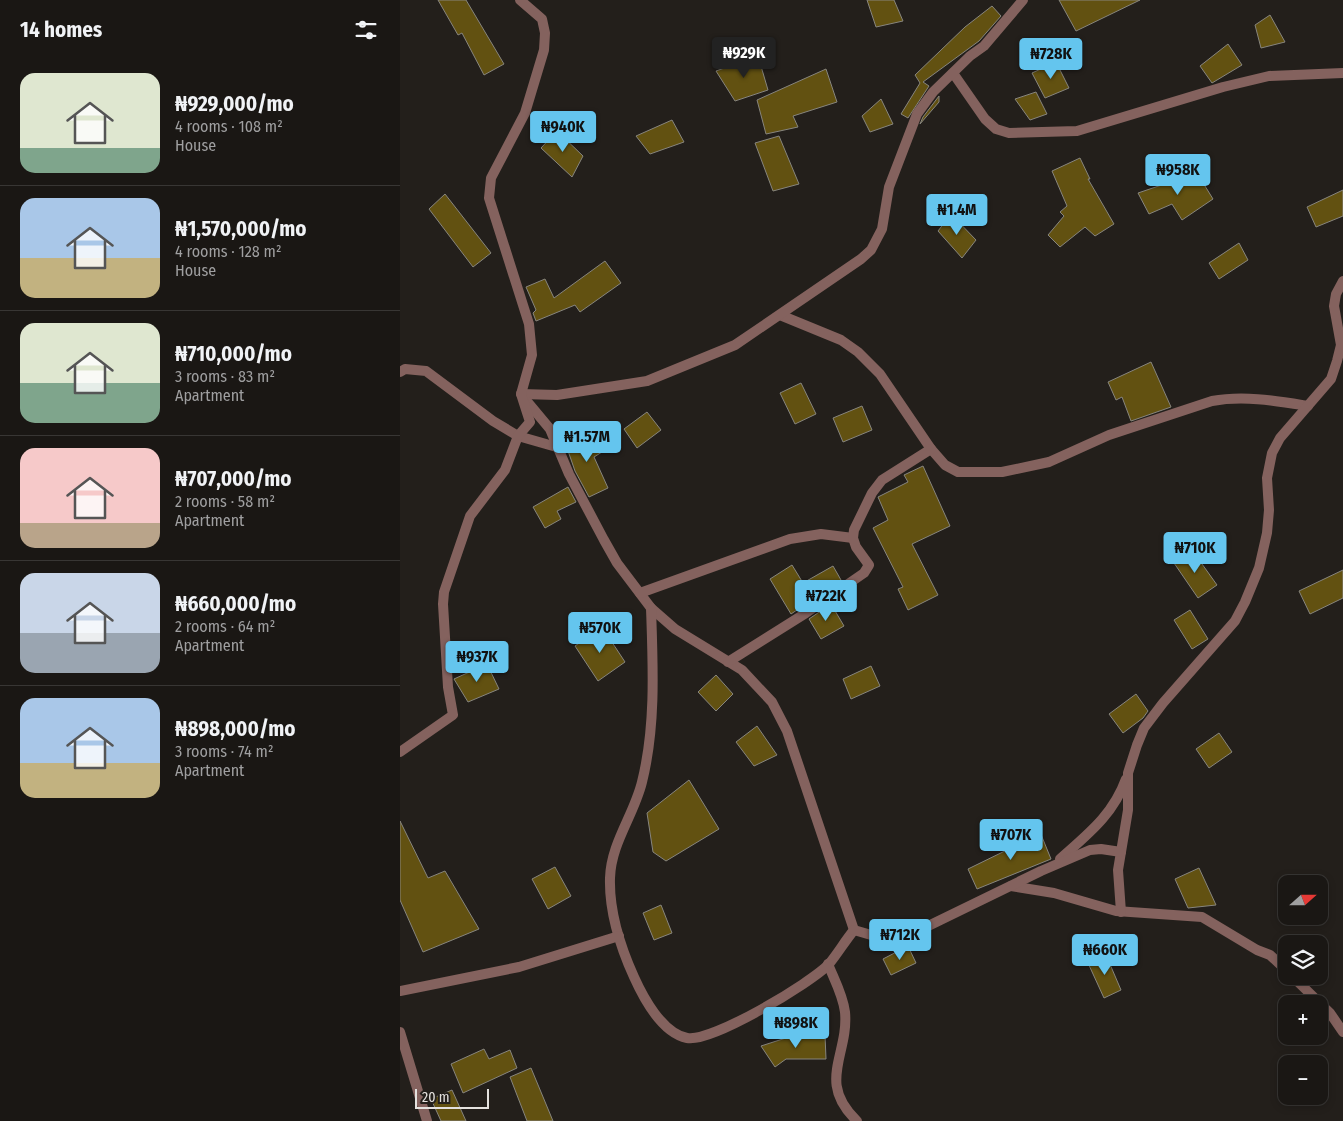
<!DOCTYPE html>
<html lang="en">
<head>
<meta charset="utf-8">
<style>
	:root { --surface:#1a1714; --page:#23201d; --text:#f1f3f6; --muted:#9f9fa0; --line:#383634; --accent:#64c5ee }
	body { margin:0; font-family:"Fira Sans Condensed",sans-serif; background:var(--page); color:var(--text); height:100vh; display:flex; flex-direction:column; font-size:19px; white-space:nowrap }
	* { box-sizing:border-box; margin:0 }
	p { font-size:16px; color:var(--muted) }
	.icon { flex:none; width:28px; height:28px; fill:none; stroke:currentColor; stroke-width:2; stroke-linecap:round; stroke-linejoin:round }
	.map { position:relative; flex:1; overflow:hidden }
	.panel { display:flex; flex-direction:column; background:var(--surface); width:400px }
	.panel>* { flex:none }
	.needle { width:32px; rotate:69deg }
	.buttons { position:absolute; left:878px; top:875px; display:grid; gap:10px }
	.buttons a { display:grid; place-items:center; width:50px; height:50px; border-radius:10px; background:var(--surface); box-shadow:0 2px 8px #0003,0 0 0 1px var(--line); font-size:25px }
	.scale { position:absolute; left:15px; bottom:12px; width:74px; box-sizing:border-box; padding-left:5px; border:2px solid #e4e1de; border-top:0; font-size:14px; line-height:18px; white-space:nowrap; color:#e4e1de; -webkit-text-stroke:4px #231f1b; paint-order:stroke }
	.price { position:absolute; translate:-50% -42px; padding:0 11px; border-radius:5px; background:var(--accent); color:#111; font-size:16px; line-height:32px; filter:drop-shadow(0 1px 2px #0008) }
	.price::after { content:''; position:absolute; left:50%; top:30px; width:15px; height:11px; margin-left:-8px; background:inherit; clip-path:polygon(0 0,100% 0,50% 100%) }
	.price.on { background:#222; color:#fff }
	ul { padding:0; list-style:none }
	li { display:flex; align-items:center; gap:15px; height:125px; padding:0 20px }
	li+li { border-top:1px solid var(--line) }
	li span { display:grid; place-items:center; flex:none; width:140px; height:100px; border-radius:15px; color:#555 }
	li>.icon { margin-inline-start:auto }
	span .icon { width:60px; height:60px; fill:#fffc; stroke-width:1 }
	li b { font-size:21px }
	h2 { display:flex; justify-content:space-between; align-items:center; height:60px; padding:0 20px; font-size:21px }
	main { display:flex; flex:1; min-height:0 }
	.map>svg:first-child { display:block }
	.building { fill:#625111; stroke:#87857e }
	.lines { fill:none; stroke-linecap:round; stroke-linejoin:round }
	.minor { stroke:#84625e; stroke-width:10 }
</style>
</head>
<body>
<main>
<section class="panel">
<h2>14 homes<svg class="icon" aria-label="filters" viewBox="0 0 24 24"><path d="M4 7h16M4 17h16"/><circle cx="9" cy="7" r="2"/><circle cx="15" cy="17" r="2"/></svg></h2>
<ul>
<li><span style="background:linear-gradient(#dfe7d0 75%,#7fa58c 0)"><svg class="icon" aria-label="home" viewBox="0 0 24 24"><path d="M3 11l9-7 9 7M6 9v11h12V9"/></svg></span><div><b>₦929,000/mo</b><p>4 rooms · 108 m²</p><p>House</p></div></li>
<li><span style="background:linear-gradient(#a9c7e8 60%,#c2b280 0)"><svg class="icon" aria-label="home" viewBox="0 0 24 24"><path d="M3 11l9-7 9 7M6 9v11h12V9"/></svg></span><div><b>₦1,570,000/mo</b><p>4 rooms · 128 m²</p><p>House</p></div></li>
<li><span style="background:linear-gradient(#dfe7d0 60%,#7fa58c 0)"><svg class="icon" aria-label="home" viewBox="0 0 24 24"><path d="M3 11l9-7 9 7M6 9v11h12V9"/></svg></span><div><b>₦710,000/mo</b><p>3 rooms · 83 m²</p><p>Apartment</p></div></li>
<li><span style="background:linear-gradient(#f6c9c9 75%,#b9a48a 0)"><svg class="icon" aria-label="home" viewBox="0 0 24 24"><path d="M3 11l9-7 9 7M6 9v11h12V9"/></svg></span><div><b>₦707,000/mo</b><p>2 rooms · 58 m²</p><p>Apartment</p></div></li>
<li><span style="background:linear-gradient(#c9d6e8 60%,#9aa5b1 0)"><svg class="icon" aria-label="home" viewBox="0 0 24 24"><path d="M3 11l9-7 9 7M6 9v11h12V9"/></svg></span><div><b>₦660,000/mo</b><p>2 rooms · 64 m²</p><p>Apartment</p></div></li>
<li><span style="background:linear-gradient(#a9c7e8 65%,#c2b280 0)"><svg class="icon" aria-label="home" viewBox="0 0 24 24"><path d="M3 11l9-7 9 7M6 9v11h12V9"/></svg></span><div><b>₦898,000/mo</b><p>3 rooms · 74 m²</p><p>Apartment</p></div></li>
</ul>
</section>
<div class="map">
<svg width="943" height="1121" viewBox="0 0 943 1121">
	<rect width="100%" height="100%" fill="#231f1b"/>
	<!-- building -->
	<g class="building">
		<path d="M 38,0 L 66,0 L 104,64 L 84,75 L 62,33 L 58,35 Z"/>
		<path d="M 467,0 L 494,0 L 503,21 L 476,27 Z"/>
		<path d="M 659,0 L 740,0 L 676,31 Z"/>
		<path d="M 592,6 L 601,16 L 579,41 L 523,82 L 529,86 L 508,118 L 501,114 L 520,83 L 515,75 L 565,27 Z"/>
		<path d="M 870,15 L 885,42 L 861,48 L 855,25 Z"/>
		<path d="M 828,44 L 842,65 L 812,83 L 800,66 Z"/>
		<path d="M 358,56 L 368,90 L 335,101 L 316,71 Z"/>
		<path d="M 656,62 L 669,88 L 645,98 L 632,73 Z"/>
		<path d="M 426,69 L 437,102 L 393,116 L 398,127 L 366,134 L 357,100 Z"/>
		<path d="M 636,92 L 647,114 L 630,120 L 615,99 Z"/>
		<path d="M 539,96 L 539,102 L 520,124 L 523,117 Z"/>
		<path d="M 481,99 L 493,124 L 470,132 L 462,116 Z"/>
		<path d="M 272,120 L 284,142 L 250,154 L 236,136 Z"/>
		<path d="M 157,131 L 183,156 L 172,177 L 141,148 Z"/>
		<path d="M 379,136 L 399,184 L 373,191 L 355,143 Z"/>
		<path d="M 680,158 L 690,179 L 688,179 L 714,224 L 695,236 L 685,227 L 660,247 L 648,235 L 664,216 L 660,212 L 667,206 L 652,171 Z"/>
		<path d="M 797,173 L 813,199 L 782,220 L 772,204 L 749,214 L 738,193 Z"/>
		<path d="M 943,190 L 943,216 L 916,227 L 907,207 Z"/>
		<path d="M 45,194 L 91,253 L 73,267 L 29,209 Z"/>
		<path d="M 551,214 L 576,240 L 562,258 L 538,231 Z"/>
		<path d="M 839,243 L 848,260 L 819,279 L 809,263 Z"/>
		<path d="M 205,261 L 221,283 L 180,312 L 175,305 L 136,321 L 133,313 L 136,310 L 126,287 L 145,279 L 154,298 Z"/>
		<path d="M 751,362 L 771,407 L 731,421 L 722,397 L 716,400 L 708,382 Z"/>
		<path d="M 401,383 L 416,414 L 395,424 L 380,393 Z"/>
		<path d="M 462,406 L 472,430 L 443,442 L 433,418 Z"/>
		<path d="M 247,412 L 261,430 L 237,448 L 224,429 Z"/>
		<path d="M 189,430 L 202,452 L 194,457 L 208,488 L 189,497 L 175,471 L 166,445 Z"/>
		<path d="M 523,466 L 550,526 L 512,544 L 538,595 L 508,610 L 498,589 L 503,587 L 473,528 L 488,520 L 478,497 L 508,482 L 504,475 Z"/>
		<path d="M 168,487 L 176,502 L 157,511 L 161,519 L 145,528 L 133,507 Z"/>
		<path d="M 792,550 L 817,585 L 798,598 L 774,563 Z"/>
		<path d="M 392,565 L 403,583 L 433,566 L 441,580 L 391,614 L 370,579 Z"/>
		<path d="M 943,570 L 943,598 L 910,614 L 899,591 Z"/>
		<path d="M 431,604 L 444,626 L 421,639 L 409,619 Z"/>
		<path d="M 790,610 L 808,639 L 792,649 L 774,620 Z"/>
		<path d="M 202,627 L 225,662 L 198,681 L 175,646 Z"/>
		<path d="M 87,664 L 99,689 L 68,702 L 54,679 Z"/>
		<path d="M 471,666 L 480,686 L 451,699 L 443,679 Z"/>
		<path d="M 316,675 L 333,694 L 316,711 L 298,692 Z"/>
		<path d="M 736,694 L 748,711 L 743,718 L 723,733 L 709,714 Z"/>
		<path d="M 357,726 L 377,755 L 354,766 L 336,742 Z"/>
		<path d="M 819,733 L 832,752 L 809,768 L 796,749 Z"/>
		<path d="M 289,780 L 319,829 L 266,861 L 253,852 L 247,813 Z"/>
		<path d="M 0,821 L 28,878 L 45,871 L 79,929 L 23,952 L 0,900 Z"/>
		<path d="M 640,832 L 651,859 L 577,889 L 568,869 L 611,848 L 610,845 Z"/>
		<path d="M 155,867 L 171,896 L 148,909 L 132,879 Z"/>
		<path d="M 799,868 L 816,905 L 788,908 L 775,879 Z"/>
		<path d="M 261,905 L 272,933 L 254,940 L 243,913 Z"/>
		<path d="M 508,946 L 516,963 L 491,975 L 483,959 Z"/>
		<path d="M 706,955 L 721,990 L 704,998 L 688,963 Z"/>
		<path d="M 425,1035 L 426,1059 L 386,1059 L 375,1067 L 361,1046 L 392,1036 Z"/>
		<path d="M 84,1049 L 89,1059 L 110,1050 L 117,1068 L 63,1093 L 51,1064 Z"/>
		<path d="M 131,1068 L 153,1121 L 127,1121 L 110,1077 Z"/>
		<path d="M 52,1090 L 66,1121 L 41,1121 L 31,1099 Z"/>
	</g>
	<g class="lines">
		<!-- minor -->
		<g class="minor">
			<path d="M 553,73 L 585,119 L 596,129 L 609,133 L 677,131 L 823,87 L 869,76 L 943,73"/>
			<path d="M 380,315 L 441,340 L 458,352 L 480,374 L 531,449 L 545,465 L 558,472 L 602,472 L 649,462 L 709,435 L 812,401 C 844,395 877,401 908,406"/>
			<path d="M 0,372 L 5,369 L 26,371 L 93,421 L 118,436 L 160,448"/>
			<path d="M 121,394 L 157,395 L 247,381 L 335,345 L 461,259 L 471,250 L 482,229 L 489,187 L 517,114 L 533,92 L 570,56 L 584,46 L 623,0"/>
			<path d="M 125,399 L 150,429 L 169,474 L 204,540 L 217,563 L 251,608 L 275,629 L 342,670 L 372,702 L 387,731 L 454,930"/>
			<path d="M 240,593 L 390,539 L 421,534 L 453,538"/>
			<path d="M 251,608 C 253,666 256,726 242,782 C 234,815 211,843 210,878 C 209,912 220,946 234,977 C 243,997 262,1033 287,1038 C 311,1043 411,983 429,964 C 438,953 445,941 454,930"/>
			<path d="M 328,662 L 406,613 L 464,573 L 469,565 L 456,547 L 453,538 L 454,530 L 472,493 L 482,480 L 531,449"/>
			<path d="M 0,752 L 53,715 L 48,687 L 43,604 L 44,592 L 70,516 L 105,470 L 118,436 L 130,422 L 121,394 L 132,355 L 129,324 L 89,198 L 91,178 L 125,113 L 144,50 L 145,33 L 142,19 L 120,0"/>
			<path d="M 660,859 C 688,834 713,815 726,779"/>
			<path d="M 611,886 L 654,893 L 716,911 L 802,917 L 857,950 L 870,955 L 886,970"/>
			<path d="M 721,912 L 718,870 L 728,810 L 728,773 L 737,745 L 744,728 L 763,703 L 835,621 L 845,602 L 859,568 L 867,533 L 869,510 L 867,478 L 872,453 L 880,438 L 931,379 L 937,361 L 941,345 L 934,306 L 936,294 L 943,281"/>
			<path d="M 454,930 L 478,937 L 499,937 L 522,929 L 641,871 L 690,850 L 701,849 L 721,852"/>
			<path d="M 428,964 C 434,979 443,995 445,1012 C 449,1055 416,1082 457,1121"/>
			<path d="M 892,976 L 930,1013 L 943,1032"/>
			<path d="M 0,991 L 119,967 L 219,936"/>
			<path d="M 0,1032 L 27,1121"/>
		</g>
	</g>
</svg>
<div class="buttons">
<a><svg class="needle" viewBox="-14 -14 28 28"><path d="M0-13l5 13h-10z" fill="#e53935"/><path d="M0 13l5-13h-10z" fill="#9f9fa0"/></svg></a>
<a><svg class="icon" aria-label="layers" viewBox="0 0 24 24"><path d="M12 4l9 5-9 5-9-5zM3 14l9 5 9-5"/></svg></a>
<a>+</a>
<a>−</a>
</div>
<div class="scale">20 m</div>
<b class="price on" style="left:344px;top:79px">₦929K</b>
<b class="price" style="left:651px;top:80px">₦728K</b>
<b class="price" style="left:163px;top:153px">₦940K</b>
<b class="price" style="left:778px;top:196px">₦958K</b>
<b class="price" style="left:557px;top:236px">₦1.4M</b>
<b class="price" style="left:187px;top:463px">₦1.57M</b>
<b class="price" style="left:795px;top:574px">₦710K</b>
<b class="price" style="left:426px;top:622px">₦722K</b>
<b class="price" style="left:200px;top:654px">₦570K</b>
<b class="price" style="left:77px;top:683px">₦937K</b>
<b class="price" style="left:611px;top:861px">₦707K</b>
<b class="price" style="left:500px;top:961px">₦712K</b>
<b class="price" style="left:705px;top:976px">₦660K</b>
<b class="price" style="left:396px;top:1049px">₦898K</b>
</div>
</main>
</body>
</html>
